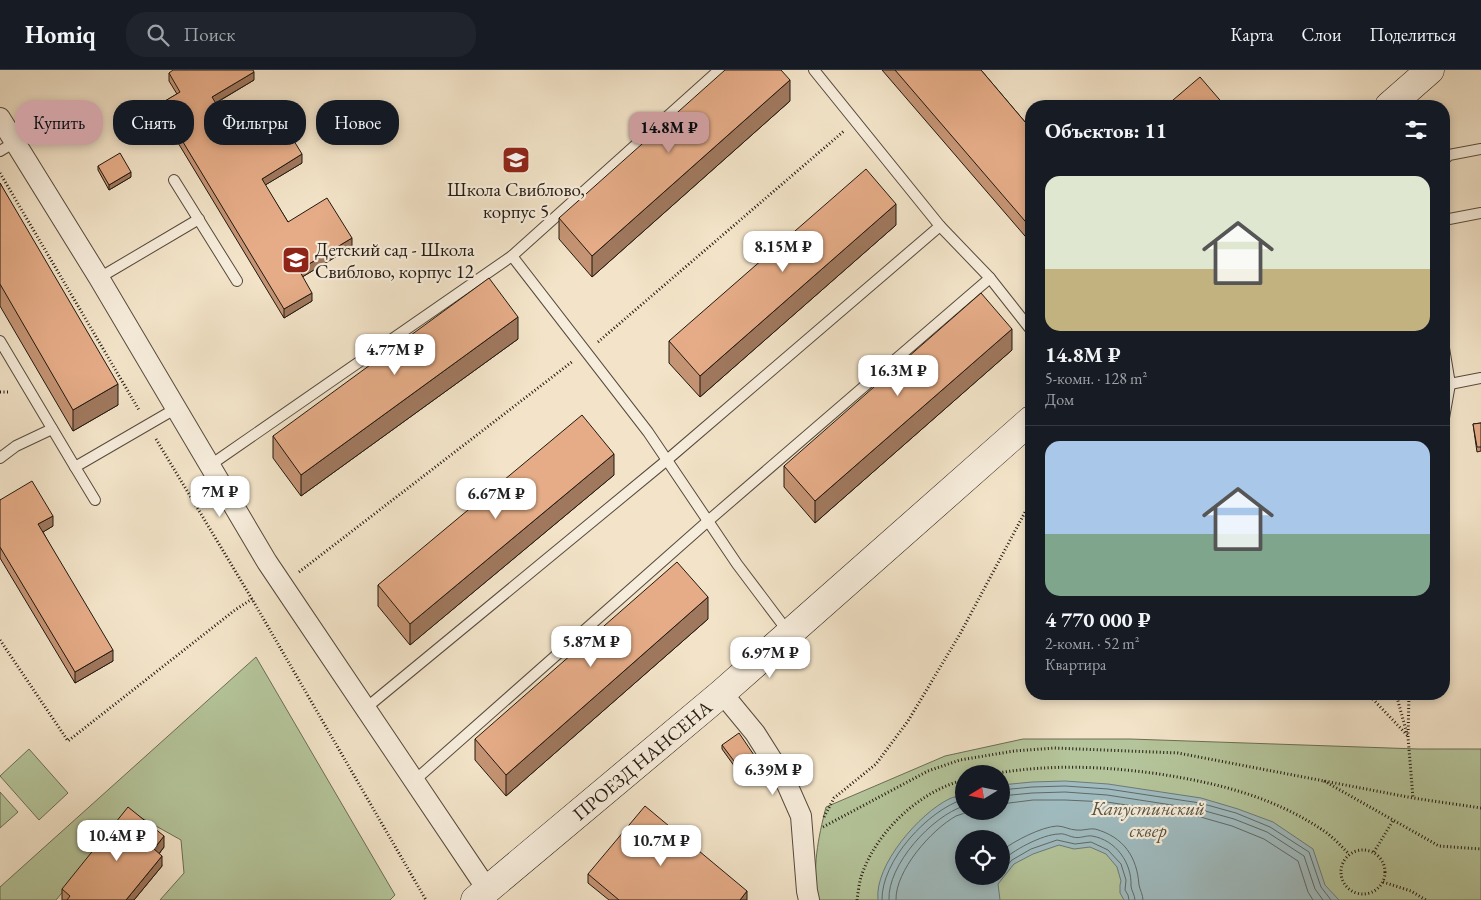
<!DOCTYPE html>
<html lang="ru">
<head>
<meta charset="utf-8">
<style>
	:root { --surface:#171b24; --page:#20242c; --text:#f1f3f6; --muted:#9ea1a6; --line:#363941; --accent:#c59692 }
	body { margin:0; font-family:"EB Garamond",serif; background:var(--page); color:var(--text); height:100vh; display:flex; flex-direction:column; font-size:19px; white-space:nowrap }
	* { box-sizing:border-box; margin:0 }
	p { font-size:16px; color:var(--muted) }
	.icon { flex:none; width:28px; height:28px; fill:none; stroke:currentColor; stroke-width:2; stroke-linecap:round; stroke-linejoin:round }
	.map { position:relative; flex:1; overflow:hidden }
	.details { position:absolute; left:1025px; top:30px; width:425px; height:600px; display:flex; flex-direction:column; background:var(--surface); border-radius:20px; box-shadow:0 2px 8px #0003 }
	.details>* { flex:none }
	.banner { position:absolute; left:15px; top:30px; width:475px; height:45px; display:flex; gap:10px }
	.needle { width:32px; rotate:260deg }
	.tools { position:absolute; left:955px; top:695px; display:grid; gap:10px }
	.tools a { display:grid; place-items:center; width:55px; height:55px; border-radius:50%; background:var(--surface); box-shadow:0 2px 8px #0003; font-size:25px }
	.price { position:absolute; translate:-50% -42px; padding:0 11px; border-radius:10px; background:#fff; color:#222; font-size:16px; line-height:32px; filter:drop-shadow(0 1px 2px #0008) }
	.price::after { content:''; position:absolute; left:50%; top:30px; width:15px; height:11px; margin-left:-8px; background:inherit; clip-path:polygon(0 0,100% 0,50% 100%) }
	.price.active { background:var(--accent); color:#111 }
	ul { padding:0; list-style:none }
	li { display:grid; align-content:center; gap:10px; height:265px; padding:0 20px }
	li+li { border-top:1px solid var(--line) }
	li span { display:grid; place-items:center; height:155px; border-radius:15px; color:#555 }
	li>.icon { margin-inline-start:auto }
	span .icon { width:90px; height:90px; fill:#fffc; stroke-width:1 }
	li b { font-size:21px }
	h2 { display:flex; justify-content:space-between; align-items:center; height:60px; padding:0 20px; font-size:21px }
	.chip { padding:0 18px; border-radius:20px; background:var(--surface); box-shadow:0 2px 8px #0003; font-size:18px; line-height:45px }
	.chip.active { background:var(--accent); color:#111 }
	header { display:flex; align-items:center; gap:30px; box-sizing:border-box; height:70px; padding:0 25px; background:var(--surface); border-bottom:1px solid var(--line) }
	header strong { font-size:24px }
	nav { display:flex; gap:28px; margin-inline-start:auto; font-size:18px }
	.search { width:350px; height:45px; background:var(--page); display:flex; align-items:center; gap:12px; box-sizing:border-box; padding:0 18px; border-radius:20px; color:var(--muted); font-size:19px }
	.map>svg:first-child { display:block }
	.green { fill:#b5c59b; stroke:#6b6e56; fill-rule:evenodd }
	.water { fill:#a0bcc0; stroke:#6d7a7a; fill-rule:evenodd }
	.lines { fill:none; stroke-linecap:round; stroke-linejoin:round }
	.shore { stroke:#606a68; stroke-width:1 }
	.lane-casing { stroke:#564b3e; stroke-width:12 }
	.street-casing { stroke:#564b3e; stroke-width:22 }
	.secondary-casing { stroke:#211810; stroke-width:29 }
	.path { stroke:#211810; stroke-width:3; stroke-dasharray:1 2.5; stroke-linecap:butt }
	.lane { stroke:#f7eddc; stroke-width:10 }
	.street { stroke:#f7eddc; stroke-width:20 }
	.secondary { stroke:#f7eddc; stroke-width:28 }
	.wall { fill:#c59474; stroke:#211810 }
	.shaded-wall { fill:#a0785e; stroke:#211810 }
	.building { fill:#e5ac87; stroke:#211810 }
	.labels { text-anchor:middle; stroke-width:4.5; stroke-linejoin:round; paint-order:stroke }
	.poi-label { font-size:19px; fill:#211810; stroke:#f7eddc }
	.street-label { font-size:19px; fill:#211810; stroke:#f7eddc }
	.park-label { font-size:19px; font-style:italic; fill:#555541; stroke:#f7eddc }
</style>
</head>
<body>
<header>
<strong>Homiq</strong>
<div class="search"><svg class="icon" aria-label="search" viewBox="0 0 24 24"><circle cx="10" cy="10" r="6"/><path d="M15 15l6 6"/></svg>Поиск</div>
<nav><a>Карта</a><a>Слои</a><a>Поделиться</a></nav>
</header>
<div class="map">
<svg width="1481" height="830" viewBox="0 0 1481 830">
	<rect width="100%" height="100%" fill="#f3e4c9"/>
	<filter id="stains"><feTurbulence type="fractalNoise" baseFrequency=".004" numOctaves="4"/><feColorMatrix values="0 0 0 0 .2 0 0 0 0 .09 0 0 0 0 .02 0 0 0 .5 -.17"/></filter>
	<radialGradient id="worn" r=".72"><stop offset=".6" stop-color="#630" stop-opacity="0"/><stop offset="1" stop-color="#630" stop-opacity=".3"/></radialGradient>
	<!-- green -->
	<g class="green">
		<path d="M 256,587 L 395,825 L 390,830 L 160,830 L 184,803 L 181,770 L 129,741 L 56,830 L 0,830 L 0,817 Z"/>
		<path d="M 1023,669 L 1130,669 L 1418,679 L 1481,679 L 1481,830 L 818,830 C 812,797 818,769 826,737 L 945,686 ZM 964,704 L 1001,704 L 1001,741 L 964,741 ZM 964,769 L 1001,769 L 1001,806 L 964,806 Z"/>
		<path d="M 29,679 L 68,723 L 39,750 L 0,706 Z"/>
		<path d="M 0,722 L 18,742 L 0,758 Z"/>
	</g>
	<!-- water -->
	<path class="water" d="M 1065,711 L 1108,714 L 1201,728 L 1238,739 L 1273,752 L 1313,779 L 1325,815 L 1339,830 L 1124,830 L 1120,823 L 1120,815 L 1121,811 L 1117,797 L 1106,784 L 1090,777 L 1074,779 L 1059,775 L 1033,784 L 1014,794 L 998,814 L 1000,830 L 878,830 C 874,795 920,743 949,729 C 953,727 959,726 964,724 L 964,741 L 1001,741 L 1001,715 L 1032,712 ZM 964,769 L 1001,769 L 1001,806 L 964,806 Z"/>
	<g class="lines">
		<!-- shore -->
		<g class="shore">
			<path d="M 1001,720 L 1032,717 L 1065,716 L 1108,719 L 1200,733 L 1236,743 L 1270,757 L 1309,782 L 1321,817 L 1331,830"/>
			<path d="M 1001,726 L 1032,723 L 1065,722 L 1107,725 L 1198,739 L 1234,749 L 1267,762 L 1304,786 L 1315,819 L 1323,830"/>
			<path d="M 1001,734 L 1033,730 L 1065,730 L 1107,732 L 1197,746 L 1232,756 L 1264,769 L 1298,791 L 1308,822 L 1313,830"/>
			<path d="M 1001,781 C 1014,771 1041,757 1057,756 C 1064,756 1070,760 1076,760 C 1083,761 1089,758 1095,759 C 1124,767 1137,787 1139,815 C 1140,820 1143,825 1143,830"/>
			<path d="M 1001,792 C 1011,781 1043,764 1059,764 C 1064,763 1068,766 1073,767 C 1080,769 1086,765 1092,766 C 1116,770 1132,793 1131,816 C 1131,820 1135,825 1135,830"/>
			<path d="M 1001,802 L 1012,790 L 1031,779 L 1057,770 L 1075,774 L 1091,772 L 1108,780 L 1121,794 L 1126,810 L 1125,820 L 1128,825 L 1129,830"/>
			<path d="M 882,830 C 881,791 928,740 964,729"/>
			<path d="M 889,830 C 887,795 932,746 964,736"/>
			<path d="M 896,830 C 895,801 931,760 956,746 C 961,744 966,743 971,741"/>
		</g>
		<defs>
			<g id="lane">
				<path d="M 814,0 L 940,156 L 990,208 L 1031,260"/>
				<path d="M 0,81 L 15,72"/>
				<path d="M 1444,90 L 1449,85 L 1481,79"/>
				<path d="M 174,110 L 237,211"/>
				<path d="M 1444,150 L 1481,143"/>
				<path d="M 512,186 L 648,362 L 737,494 L 789,563"/>
				<path d="M 99,208 L 199,149"/>
				<path d="M 0,271 L 75,397 L 175,339"/>
				<path d="M 1444,278 L 1450,314 L 1481,308"/>
				<path d="M 1444,348 L 1450,314"/>
				<path d="M 0,388 L 16,376 L 52,359"/>
				<path d="M 209,396 L 512,186 L 719,0"/>
				<path d="M 75,397 L 95,430"/>
				<path d="M 366,638 L 667,390 L 940,156"/>
				<path d="M 414,711 L 708,451 L 990,208"/>
			</g>
			<g id="street">
				<path d="M 0,48 L 99,208 L 267,492 L 487,819"/>
				<path d="M 722,623 L 755,663 L 786,712 L 801,746 L 807,821 L 809,830"/>
			</g>
			<g id="secondary">
				<path d="M 1389,36 L 1430,0"/>
				<path d="M 475,830 L 722,623 L 1031,350"/>
			</g>
		</defs>
		<!-- lane casing -->
		<use href="#lane" class="lane-casing"/>
		<!-- street casing -->
		<use href="#street" class="street-casing"/>
		<!-- secondary casing -->
		<use href="#secondary" class="secondary-casing"/>
		<!-- path -->
		<g class="path">
			<path d="M 0,103 L 139,340"/>
			<path d="M 598,272 L 844,61"/>
			<path d="M 0,322 L 10,322"/>
			<path d="M 156,369 L 252,529 L 426,830"/>
			<path d="M 299,502 L 573,291"/>
			<path d="M 0,570 L 68,671 L 235,540 L 252,529"/>
			<path d="M 1368,624 L 1408,666"/>
			<path d="M 1396,624 L 1407,664"/>
			<path d="M 1409,624 L 1408,667 L 1413,728"/>
			<path d="M 992,704 C 1048,694 1103,696 1159,704 C 1218,713 1274,727 1324,761 C 1333,767 1341,776 1349,784"/>
			<path d="M 1324,711 L 1439,776 L 1481,779"/>
			<path d="M 824,747 L 834,728 L 876,694 L 908,651 L 960,564 L 1031,431"/>
			<path d="M 823,757 L 928,701 L 960,690 L 1014,681 L 1054,678 L 1178,683 L 1413,728 L 1481,738"/>
			<circle cx="1363" cy="802" r="22"/>
			<path d="M 1374,782 L 1394,749"/>
			<path d="M 1383,812 L 1411,821 L 1426,830"/>
			<path d="M 857,830 C 858,823 859,814 861,807 C 875,763 919,721 964,710"/>
		</g>
		<!-- lane -->
		<use href="#lane" class="lane"/>
		<!-- street -->
		<use href="#street" class="street"/>
		<!-- secondary -->
		<use href="#secondary" class="secondary"/>
	</g>
	<!-- wall -->
	<g class="wall">
		<path d="M 882,0 L 981,0 L 1031,59 L 1031,173 Z"/>
		<path d="M 169,3 L 254,10 L 216,33 L 238,70 L 302,93 L 265,115 L 288,152 L 352,177 L 302,207 L 312,231 L 284,248 L 160,43 L 160,34 L 177,24 L 169,11 Z"/>
		<path d="M 790,31 L 592,207 L 559,169 L 559,148 Z"/>
		<path d="M 98,96 L 131,107 L 109,120 L 98,100 Z"/>
		<path d="M 0,113 L 118,335 L 73,361 L 0,236 Z"/>
		<path d="M 896,155 L 700,327 L 669,293 L 669,271 Z"/>
		<path d="M 518,269 L 301,426 L 273,388 L 273,366 Z"/>
		<path d="M 1012,280 L 815,453 L 784,417 L 784,396 Z"/>
		<path d="M 1481,353 L 1481,381 L 1477,382 L 1473,354 Z"/>
		<path d="M 614,405 L 410,575 L 378,536 L 378,515 Z"/>
		<path d="M 0,430 L 53,456 L 43,462 L 113,591 L 75,613 L 0,488 Z"/>
		<path d="M 708,549 L 506,726 L 475,690 L 475,669 Z"/>
		<path d="M 722,675 L 756,692 L 740,704 L 722,679 Z"/>
		<path d="M 164,777 L 159,784 L 162,796 L 134,830 L 62,830 L 62,819 Z"/>
		<path d="M 588,804 L 747,830 L 609,830 L 588,813 Z"/>
	</g>
	<!-- shaded-wall -->
	<g class="shaded-wall">
		<path d="M 254,2 L 254,10 L 212,35 L 212,27 Z"/>
		<path d="M 790,10 L 790,31 L 592,207 L 592,186 Z"/>
		<path d="M 302,84 L 302,93 L 262,117 L 262,109 Z"/>
		<path d="M 131,102 L 131,107 L 109,120 L 109,115 Z"/>
		<path d="M 896,134 L 896,155 L 700,327 L 700,306 Z"/>
		<path d="M 352,168 L 352,177 L 299,209 L 299,200 Z"/>
		<path d="M 312,223 L 312,231 L 284,248 L 284,239 Z"/>
		<path d="M 518,247 L 518,269 L 301,426 L 301,405 Z"/>
		<path d="M 1012,259 L 1012,280 L 815,453 L 815,431 Z"/>
		<path d="M 118,314 L 118,335 L 73,361 L 73,340 Z"/>
		<path d="M 614,384 L 614,405 L 410,575 L 410,554 Z"/>
		<path d="M 53,446 L 53,456 L 38,465 L 38,454 Z"/>
		<path d="M 708,527 L 708,549 L 506,726 L 506,705 Z"/>
		<path d="M 113,580 L 113,591 L 75,613 L 75,602 Z"/>
		<path d="M 756,688 L 756,692 L 740,704 L 740,699 Z"/>
		<path d="M 164,766 L 164,777 L 154,790 L 154,779 Z"/>
		<path d="M 162,786 L 162,796 L 134,830 L 126,830 Z"/>
		<path d="M 747,821 L 747,830 L 740,830 Z"/>
	</g>
	<!-- building -->
	<g class="building">
		<path d="M 173,0 L 253,0 L 254,2 L 212,27 L 238,70 L 278,45 L 302,84 L 262,109 L 288,152 L 327,128 L 352,168 L 299,200 L 312,223 L 284,239 L 160,34 L 180,22 L 169,3 Z"/>
		<path d="M 725,0 L 781,0 L 790,10 L 592,186 L 559,148 Z"/>
		<path d="M 895,0 L 981,0 L 1031,59 L 1031,158 Z"/>
		<path d="M 1200,7 L 1225,36 L 1166,36 Z"/>
		<path d="M 120,83 L 131,102 L 109,115 L 98,96 Z"/>
		<path d="M 866,99 L 896,134 L 700,306 L 669,271 Z"/>
		<path d="M 0,113 L 118,314 L 73,340 L 0,214 Z"/>
		<path d="M 489,208 L 518,247 L 301,405 L 273,366 Z"/>
		<path d="M 981,223 L 1012,259 L 815,431 L 784,396 Z"/>
		<path d="M 582,345 L 614,384 L 410,554 L 378,515 Z"/>
		<path d="M 1481,353 L 1481,377 L 1477,377 L 1473,354 Z"/>
		<path d="M 32,411 L 53,446 L 38,454 L 113,580 L 75,602 L 0,477 L 0,430 Z"/>
		<path d="M 677,492 L 708,527 L 506,705 L 475,669 Z"/>
		<path d="M 739,663 L 756,688 L 740,699 L 722,675 Z"/>
		<path d="M 645,736 L 747,821 L 740,830 L 619,830 L 588,804 Z"/>
		<path d="M 128,737 L 164,766 L 154,779 L 162,786 L 126,830 L 67,830 L 70,826 L 62,819 Z"/>
	</g>
	<!-- icons -->
	<defs>
		<symbol id="school-square" viewBox="-11 -11 22 22"><rect x="-9" y="-9" width="18" height="18" rx="4" fill="#8f2418" stroke="#f7eddc"/><path d="M0-5L7-2L0 1L-7-2ZM-4 1L0 2.5L4 1V4Q0 6-4 4Z" fill="#fff"/></symbol>
	</defs>
	<g fill-rule="evenodd">
		<use href="#school-square" x="500" y="74" width="32" height="32"/>
		<use href="#school-square" x="280" y="174" width="32" height="32"/>
	</g>
	<g class="labels">
		<!-- poi labels -->
		<g class="poi-label">
			<text x="516" y="126">Школа Свиблово,<tspan x="516" dy="22">корпус 5</tspan></text>
			<text x="315" y="186" text-anchor="start">Детский сад - Школа<tspan x="315" dy="22">Свиблово, корпус 12</tspan></text>
		</g>
		<!-- street labels -->
		<g class="street-label">
			<text transform="translate(642 690) rotate(-40)" y="7">ПРОЕЗД НАНСЕНА</text>
		</g>
		<!-- park labels -->
		<g class="park-label">
			<text x="1148" y="745">Капустинский<tspan x="1148" dy="22">сквер</tspan></text>
		</g>
	</g>
	<rect width="100%" height="100%" filter="url(#stains)"/>
	<rect width="100%" height="100%" fill="url(#worn)"/>
</svg>
<div class="tools">
<a><svg class="needle" viewBox="-14 -14 28 28"><path d="M0-13l5 13h-10z" fill="#e53935"/><path d="M0 13l5-13h-10z" fill="#9ea1a6"/></svg></a>
<a><svg class="icon" aria-label="locate" viewBox="0 0 24 24"><circle cx="12" cy="12" r="6"/><path d="M12 2v4M12 18v4M2 12h4M18 12h4"/></svg></a>
</div>
<b class="price active" style="left:669px;top:84px">14.8M ₽</b>
<b class="price" style="left:783px;top:203px">8.15M ₽</b>
<b class="price" style="left:395px;top:306px">4.77M ₽</b>
<b class="price" style="left:898px;top:327px">16.3M ₽</b>
<b class="price" style="left:220px;top:448px">7M ₽</b>
<b class="price" style="left:496px;top:450px">6.67M ₽</b>
<b class="price" style="left:591px;top:598px">5.87M ₽</b>
<b class="price" style="left:770px;top:609px">6.97M ₽</b>
<b class="price" style="left:773px;top:726px">6.39M ₽</b>
<b class="price" style="left:117px;top:792px">10.4M ₽</b>
<b class="price" style="left:661px;top:797px">10.7M ₽</b>
<div class="banner">
<a class="chip active">Купить</a>
<a class="chip">Снять</a>
<a class="chip">Фильтры</a>
<a class="chip">Новое</a>
</div>
<section class="details">
<h2>Объектов: 11<svg class="icon" aria-label="filters" viewBox="0 0 24 24"><path d="M4 7h16M4 17h16"/><circle cx="9" cy="7" r="2"/><circle cx="15" cy="17" r="2"/></svg></h2>
<ul>
<li><span style="background:linear-gradient(#dfe7d0 60%,#c2b280 0)"><svg class="icon" aria-label="home" viewBox="0 0 24 24"><path d="M3 11l9-7 9 7M6 9v11h12V9"/></svg></span><div><b>14.8M ₽</b><p>5-комн. · 128 m²</p><p>Дом</p></div></li>
<li><span style="background:linear-gradient(#a9c7e8 60%,#7fa58c 0)"><svg class="icon" aria-label="home" viewBox="0 0 24 24"><path d="M3 11l9-7 9 7M6 9v11h12V9"/></svg></span><div><b>4 770 000 ₽</b><p>2-комн. · 52 m²</p><p>Квартира</p></div></li>
</ul>
</section>
</div>
</body>
</html>
